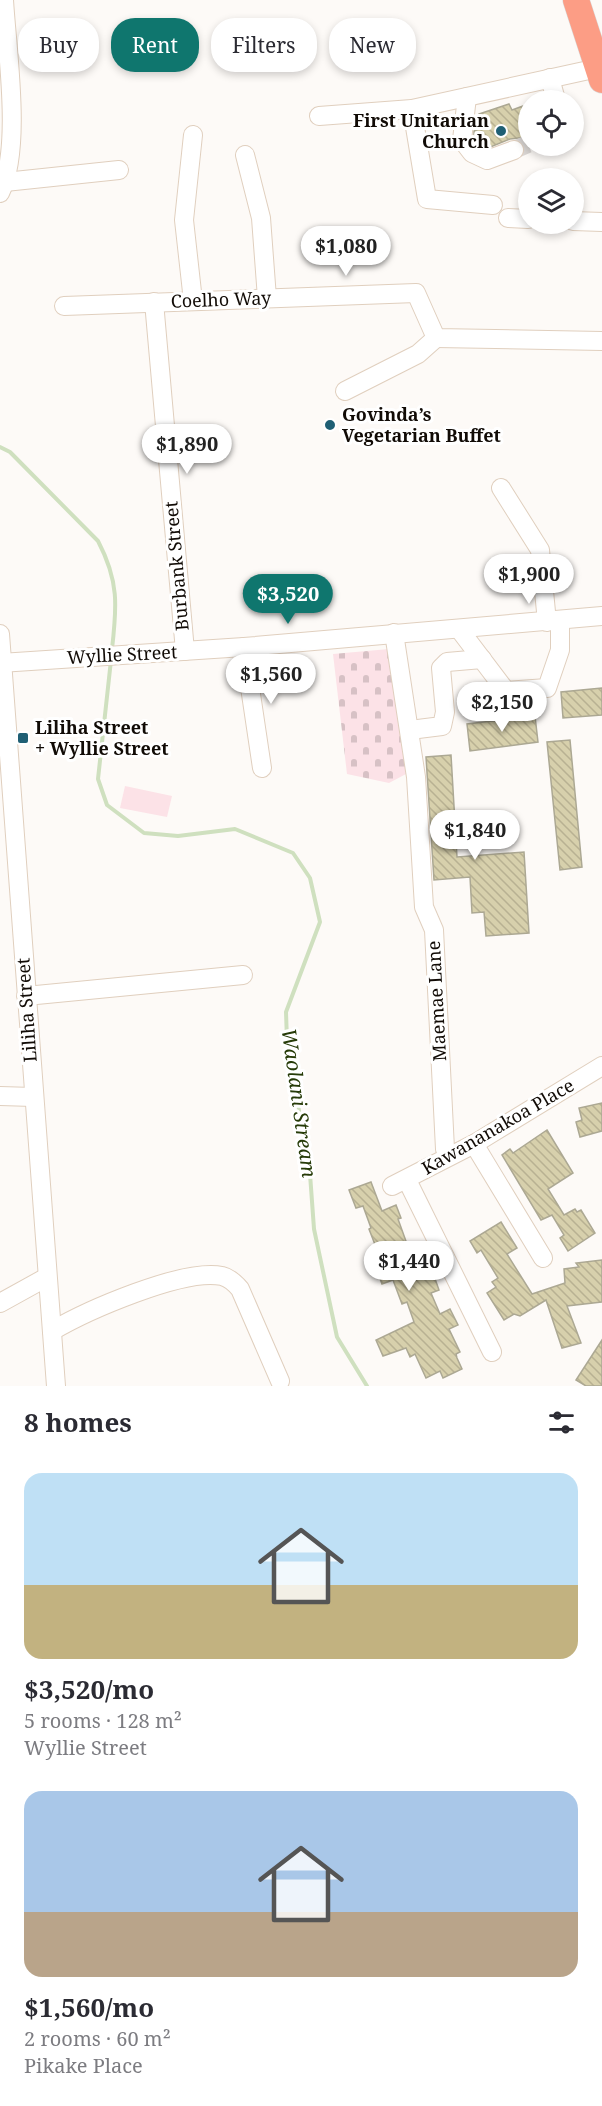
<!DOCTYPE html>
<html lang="en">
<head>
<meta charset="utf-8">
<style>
	:root { --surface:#fff; --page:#f2f2f3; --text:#2b2b33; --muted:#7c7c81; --accent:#0f766e }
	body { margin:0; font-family:"Noto Serif",serif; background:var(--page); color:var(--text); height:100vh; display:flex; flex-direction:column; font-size:22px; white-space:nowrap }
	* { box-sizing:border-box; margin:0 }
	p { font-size:20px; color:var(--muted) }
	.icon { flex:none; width:33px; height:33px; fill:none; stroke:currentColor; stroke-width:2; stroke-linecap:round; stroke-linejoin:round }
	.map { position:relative; height:1386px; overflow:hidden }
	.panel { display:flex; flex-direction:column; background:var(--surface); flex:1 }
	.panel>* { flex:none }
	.banner { position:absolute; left:18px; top:18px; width:567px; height:54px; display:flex; gap:12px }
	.controls { position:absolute; left:518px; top:90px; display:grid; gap:12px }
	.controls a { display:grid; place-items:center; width:66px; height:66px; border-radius:50%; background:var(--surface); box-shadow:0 3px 9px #0003; font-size:30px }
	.price { position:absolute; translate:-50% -51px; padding:0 14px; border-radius:21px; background:#fff; color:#222; font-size:20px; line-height:39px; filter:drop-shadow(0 2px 3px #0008) }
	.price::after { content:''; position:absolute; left:50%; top:36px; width:18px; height:14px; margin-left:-9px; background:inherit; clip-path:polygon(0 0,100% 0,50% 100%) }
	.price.selected { background:var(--accent); color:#fff }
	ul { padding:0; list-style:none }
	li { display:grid; align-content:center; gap:12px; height:318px; padding:0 24px }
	li span { display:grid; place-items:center; height:186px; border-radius:18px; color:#555 }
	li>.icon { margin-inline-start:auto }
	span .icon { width:108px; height:108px; fill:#fffc; stroke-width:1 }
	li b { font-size:26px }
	h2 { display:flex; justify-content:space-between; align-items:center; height:72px; padding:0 24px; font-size:26px }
	.pill { padding:0 21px; border-radius:24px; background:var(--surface); box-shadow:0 3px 9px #0003; font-size:21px; line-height:54px }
	.pill.selected { background:var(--accent); color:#fff }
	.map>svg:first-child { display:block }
	.cemetery { fill:url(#cemetery-stones) }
	.park { fill:#fce2e7 }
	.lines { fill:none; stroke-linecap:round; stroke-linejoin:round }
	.stream { stroke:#cfe0bf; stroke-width:4 }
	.building { fill:url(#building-back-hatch); stroke:#aca893; stroke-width:1.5 }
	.minor-tunnel { stroke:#dad6d3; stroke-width:18; stroke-dasharray:18 9; stroke-linecap:butt }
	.minor-casing { stroke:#e0cfbe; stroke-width:20 }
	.highway-casing { stroke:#d9d8d7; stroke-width:27 }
	.minor { stroke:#fff; stroke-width:18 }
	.highway { stroke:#fc9d85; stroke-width:26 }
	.poi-dot { fill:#1f5f74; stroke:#fff; stroke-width:2 }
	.labels { text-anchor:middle; stroke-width:6; stroke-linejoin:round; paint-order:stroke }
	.poi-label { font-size:18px; font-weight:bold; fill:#110b06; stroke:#fff; text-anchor:start }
	.street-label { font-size:18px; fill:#110b06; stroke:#fff }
	.water-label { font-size:20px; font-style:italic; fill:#263b08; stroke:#fff }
</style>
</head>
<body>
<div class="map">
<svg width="602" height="1386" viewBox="0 0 602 1386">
	<defs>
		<pattern id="cemetery-stones" width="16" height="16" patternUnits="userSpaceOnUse" patternTransform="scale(1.5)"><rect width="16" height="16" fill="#fce2e7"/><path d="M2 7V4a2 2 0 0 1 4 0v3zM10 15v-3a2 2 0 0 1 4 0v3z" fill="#d7c1c5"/></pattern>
		<pattern id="building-back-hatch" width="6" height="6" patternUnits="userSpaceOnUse" patternTransform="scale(1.5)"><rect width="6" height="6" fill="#d7d0ac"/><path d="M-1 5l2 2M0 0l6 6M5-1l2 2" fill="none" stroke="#b8b192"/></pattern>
	</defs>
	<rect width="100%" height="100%" fill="#fdfaf7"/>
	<!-- cemetery -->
	<path class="cemetery" d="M 389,649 L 406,774 L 389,783 L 347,774 L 333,654 Z"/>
	<!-- park -->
	<path class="park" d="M 125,786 L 172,796 L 167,817 L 120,808 Z"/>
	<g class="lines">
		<!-- stream -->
		<g class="stream">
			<path d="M 0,447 L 10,452 L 98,541 C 119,581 117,606 112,649"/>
			<path d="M 111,660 L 98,779 L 107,805 L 144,833 L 178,836 L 235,829 L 293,853 L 310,878 L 320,922 L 286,1012 L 287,1041 L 310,1174 L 314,1229 L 337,1337 L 367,1386"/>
		</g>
	</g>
	<!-- building -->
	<g class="building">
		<path d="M 509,104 L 512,110 L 523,106 L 528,119 L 528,137 L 510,139 L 488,148 L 479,144 L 474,137 L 474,131 L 483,127 L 479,114 Z"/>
		<path d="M 602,688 L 602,715 L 563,718 L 561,692 Z"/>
		<path d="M 535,716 L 538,742 L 470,751 L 467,724 Z"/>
		<path d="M 570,740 L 582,867 L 560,870 L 547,742 Z"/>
		<path d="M 451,755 L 457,857 L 524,852 L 529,933 L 486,936 L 484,912 L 472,913 L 470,877 L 434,880 L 426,757 Z"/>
		<path d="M 602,1103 L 602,1131 L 580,1137 L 576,1122 L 582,1120 L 579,1108 Z"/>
		<path d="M 547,1130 L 573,1173 L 548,1189 L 564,1215 L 575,1209 L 577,1212 L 581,1210 L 595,1233 L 568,1251 L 560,1238 L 564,1235 L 552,1215 L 541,1220 L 502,1155 L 510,1149 L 513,1153 Z"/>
		<path d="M 371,1182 L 382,1211 L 396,1205 L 401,1218 L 398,1219 L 407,1244 L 411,1242 L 416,1254 L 407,1258 L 416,1280 L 433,1273 L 439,1290 L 431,1293 L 440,1314 L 450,1309 L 458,1325 L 449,1329 L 460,1352 L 456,1354 L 457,1358 L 462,1369 L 443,1378 L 440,1371 L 426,1378 L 415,1354 L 410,1357 L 406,1348 L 383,1356 L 376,1340 L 414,1322 L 407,1302 L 402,1304 L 393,1280 L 382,1284 L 372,1257 L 379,1255 L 369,1229 L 371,1228 L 363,1206 L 356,1208 L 349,1190 Z"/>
		<path d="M 501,1222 L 517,1248 L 507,1254 L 532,1294 L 565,1283 L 564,1269 L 579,1267 L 576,1263 L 602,1260 L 602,1302 L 567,1306 L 581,1343 L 562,1348 L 546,1300 L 520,1316 L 514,1314 L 504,1320 L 487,1293 L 496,1287 L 492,1282 L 498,1278 L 481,1250 L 477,1253 L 470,1241 Z"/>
		<path d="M 602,1340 L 602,1386 L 586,1386 L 576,1380 Z"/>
	</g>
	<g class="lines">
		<!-- minor-tunnel -->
		<path class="minor-tunnel" d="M 514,150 L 528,144"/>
		<defs>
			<g id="minor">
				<path d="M 550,78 L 556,100"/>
				<path d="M 467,97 L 462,140 L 472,153 L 487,160 L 514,150"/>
				<path d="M 412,109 L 427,199 L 493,205"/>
				<path d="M 319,116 L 412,109 L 598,68"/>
				<path d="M 193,135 L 184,220 L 193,301"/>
				<path d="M 245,155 L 261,218 L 267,298"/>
				<path d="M 5,182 L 119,170"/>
				<path d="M 0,193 C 22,149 7,51 4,0"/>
				<path d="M 508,218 L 528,219"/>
				<path d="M 573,221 L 602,222"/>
				<path d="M 154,302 L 185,651"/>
				<path d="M 64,306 L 416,293 L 436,338 L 602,341"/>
				<path d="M 345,391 L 418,354 L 436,338"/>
				<path d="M 501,488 L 540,550 L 547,622"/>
				<path d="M 459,629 L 506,691 L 547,688 L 560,650 L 560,620"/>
				<path d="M 394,633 L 416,777 L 424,907 L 434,930 L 445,1149 L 448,1156"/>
				<path d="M 0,634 L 56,1386"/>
				<path d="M 244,647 L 262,768"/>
				<path d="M 0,663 L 244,647 L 602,616"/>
				<path d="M 410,730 L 442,726 L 445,712 L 441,668 L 447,662 L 482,659"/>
				<path d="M 26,996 L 243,975"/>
				<path d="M 0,1096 L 33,1097"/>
				<path d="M 474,1144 L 543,1258"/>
				<path d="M 407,1180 L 492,1352"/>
				<path d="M 392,1186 L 474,1144 L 602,1066"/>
				<path d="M 0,1303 L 47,1277"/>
				<path d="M 52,1331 C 86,1311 183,1268 222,1276 C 230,1278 235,1283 240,1289 L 280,1381"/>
			</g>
			<path id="highway" d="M 576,0 L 602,80"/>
		</defs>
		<!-- minor casing -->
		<use href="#minor" class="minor-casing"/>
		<!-- highway casing -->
		<use href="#highway" class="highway-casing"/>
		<!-- minor -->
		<use href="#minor" class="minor"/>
		<!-- highway -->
		<use href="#highway" class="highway"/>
	</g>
	<!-- markers -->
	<g class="poi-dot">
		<circle cx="501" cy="131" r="6"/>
		<circle cx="330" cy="425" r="6"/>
		<rect x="17" y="732" width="12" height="12" rx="3"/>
	</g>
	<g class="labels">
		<!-- poi labels -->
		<g class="poi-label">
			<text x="489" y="127" text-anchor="end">First Unitarian<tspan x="489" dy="21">Church</tspan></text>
			<text x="342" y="421">Govinda’s<tspan x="342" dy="21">Vegetarian Buffet</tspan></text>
			<text x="35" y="734">Liliha Street<tspan x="35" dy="21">+ Wyllie Street</tspan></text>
		</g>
		<!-- street labels -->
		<g class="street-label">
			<text transform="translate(221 300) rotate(-2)" y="6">Coelho Way</text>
			<text transform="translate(177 566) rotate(-95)" y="6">Burbank Street</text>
			<text transform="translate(122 655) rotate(-3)" y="6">Wyllie Street</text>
			<text transform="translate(437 1001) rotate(-93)" y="6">Maemae Lane</text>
			<text transform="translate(27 1010) rotate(-94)" y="6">Liliha Street</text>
			<text transform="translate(498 1127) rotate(-30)" y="6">Kawananakoa Place</text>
		</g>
		<!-- water labels -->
		<g class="water-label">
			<text transform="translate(299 1103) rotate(82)" y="7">Waolani Stream</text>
		</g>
	</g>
</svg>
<div class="controls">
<a><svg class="icon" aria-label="locate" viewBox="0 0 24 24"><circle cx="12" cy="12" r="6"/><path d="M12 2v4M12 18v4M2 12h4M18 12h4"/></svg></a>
<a><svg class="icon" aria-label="layers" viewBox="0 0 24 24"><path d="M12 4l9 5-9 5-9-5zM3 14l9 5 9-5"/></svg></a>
</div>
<b class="price" style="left:346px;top:277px">$1,080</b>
<b class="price" style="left:187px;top:475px">$1,890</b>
<b class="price" style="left:529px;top:605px">$1,900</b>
<b class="price selected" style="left:288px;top:625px">$3,520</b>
<b class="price" style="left:271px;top:705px">$1,560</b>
<b class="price" style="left:502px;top:733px">$2,150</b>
<b class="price" style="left:475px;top:861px">$1,840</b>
<b class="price" style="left:409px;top:1292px">$1,440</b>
<div class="banner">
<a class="pill">Buy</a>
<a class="pill selected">Rent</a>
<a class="pill">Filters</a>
<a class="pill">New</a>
</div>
</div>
<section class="panel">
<h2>8 homes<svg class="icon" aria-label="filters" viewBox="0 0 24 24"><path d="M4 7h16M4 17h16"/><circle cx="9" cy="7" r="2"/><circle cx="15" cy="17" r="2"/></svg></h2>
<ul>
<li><span style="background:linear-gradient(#bfe0f5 60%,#c2b280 0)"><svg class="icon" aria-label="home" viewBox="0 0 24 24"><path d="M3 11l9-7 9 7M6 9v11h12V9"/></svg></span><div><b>$3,520/mo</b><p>5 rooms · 128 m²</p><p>Wyllie Street</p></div></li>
<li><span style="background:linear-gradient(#a9c7e8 65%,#b9a48a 0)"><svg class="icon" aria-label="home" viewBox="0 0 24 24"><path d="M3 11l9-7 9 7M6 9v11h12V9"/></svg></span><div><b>$1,560/mo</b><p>2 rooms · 60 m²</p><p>Pikake Place</p></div></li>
</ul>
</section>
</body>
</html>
